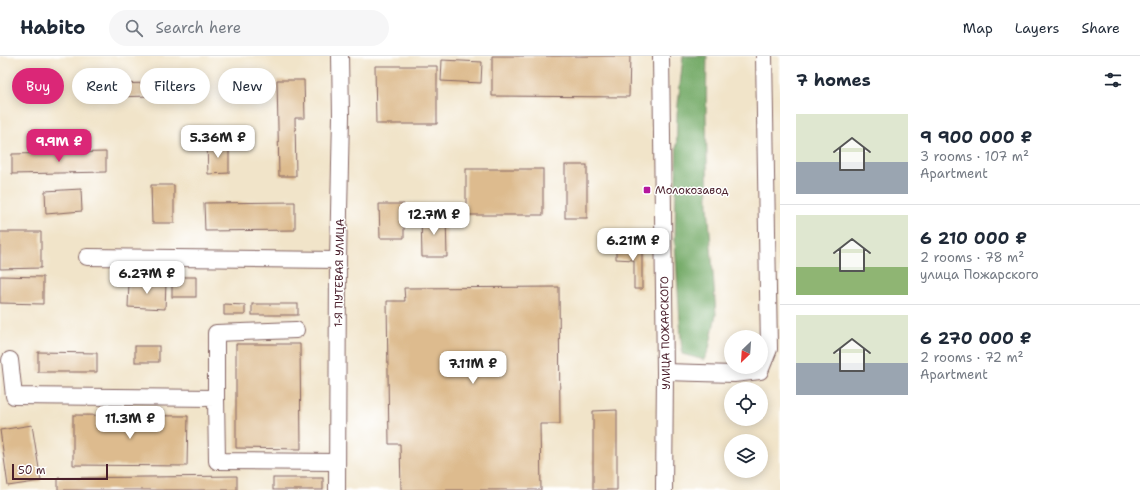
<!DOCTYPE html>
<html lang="en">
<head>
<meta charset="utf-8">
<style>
	:root { --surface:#fff; --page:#f6f6f7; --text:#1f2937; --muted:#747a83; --line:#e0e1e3; --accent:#db2777 }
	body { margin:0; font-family:"Shantell Sans",sans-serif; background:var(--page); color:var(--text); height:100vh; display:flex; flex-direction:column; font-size:15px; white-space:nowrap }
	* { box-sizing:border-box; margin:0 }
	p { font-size:13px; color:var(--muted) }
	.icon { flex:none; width:22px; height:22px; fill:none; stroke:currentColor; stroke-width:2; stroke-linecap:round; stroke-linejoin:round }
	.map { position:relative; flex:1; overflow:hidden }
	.sheet { display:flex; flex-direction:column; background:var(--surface); width:360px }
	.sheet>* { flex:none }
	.banner { position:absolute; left:12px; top:12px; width:380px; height:36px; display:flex; gap:8px }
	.needle { width:26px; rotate:205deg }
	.fabs { position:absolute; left:724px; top:274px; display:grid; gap:8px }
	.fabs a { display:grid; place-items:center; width:44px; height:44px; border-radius:50%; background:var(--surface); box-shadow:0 2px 10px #0003; font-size:20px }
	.scale { position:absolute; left:12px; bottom:10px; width:96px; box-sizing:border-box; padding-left:4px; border:2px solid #4a1f2b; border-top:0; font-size:11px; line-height:14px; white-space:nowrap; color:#4a1f2b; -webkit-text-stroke:3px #fff; paint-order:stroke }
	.price { position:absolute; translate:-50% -34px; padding:0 9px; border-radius:8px; background:#fff; color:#222; font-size:13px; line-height:26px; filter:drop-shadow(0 1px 2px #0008) }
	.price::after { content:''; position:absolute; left:50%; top:24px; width:12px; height:9px; margin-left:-6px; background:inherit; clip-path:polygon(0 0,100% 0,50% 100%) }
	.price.selected { background:var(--accent); color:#fff }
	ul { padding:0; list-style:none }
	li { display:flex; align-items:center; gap:12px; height:100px; padding:0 16px }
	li+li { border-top:1px solid var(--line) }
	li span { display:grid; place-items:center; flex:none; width:112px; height:80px; border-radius:0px; color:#555 }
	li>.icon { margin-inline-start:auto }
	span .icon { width:48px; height:48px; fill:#fffc; stroke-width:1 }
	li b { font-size:17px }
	h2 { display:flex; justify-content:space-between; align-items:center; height:48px; padding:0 16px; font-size:17px }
	.tag { padding:0 14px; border-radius:18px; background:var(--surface); box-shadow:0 2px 10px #0003; font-size:14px; line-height:36px }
	.tag.selected { background:var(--accent); color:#fff }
	header { display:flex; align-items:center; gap:24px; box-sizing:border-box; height:56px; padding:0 20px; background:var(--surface); border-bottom:1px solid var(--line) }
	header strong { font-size:19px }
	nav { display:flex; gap:22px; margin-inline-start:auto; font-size:14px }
	.search { width:280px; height:36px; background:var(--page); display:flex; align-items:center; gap:10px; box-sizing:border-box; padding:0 14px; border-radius:22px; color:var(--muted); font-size:15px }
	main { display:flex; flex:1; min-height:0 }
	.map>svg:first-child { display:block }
	.forest { fill:#74aa67; stroke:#5f6449 }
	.building { fill:#ddbb8e }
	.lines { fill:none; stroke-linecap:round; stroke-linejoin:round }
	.minor-casing { stroke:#846462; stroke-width:18 }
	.minor { stroke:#fff; stroke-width:16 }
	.poi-dot { fill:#b5179e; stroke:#fff; stroke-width:1.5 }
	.labels { text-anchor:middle; stroke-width:3; stroke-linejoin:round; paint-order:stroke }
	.poi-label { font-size:11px; fill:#4a1f2b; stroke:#fff; text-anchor:start }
	.street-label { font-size:11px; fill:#4a1f2b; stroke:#fff }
</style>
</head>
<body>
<header>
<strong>Habito</strong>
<div class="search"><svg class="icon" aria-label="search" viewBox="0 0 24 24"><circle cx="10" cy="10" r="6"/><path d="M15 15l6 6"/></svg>Search here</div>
<nav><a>Map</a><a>Layers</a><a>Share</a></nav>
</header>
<main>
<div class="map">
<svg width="780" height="434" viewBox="0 0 780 434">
	<rect width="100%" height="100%" fill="#fff"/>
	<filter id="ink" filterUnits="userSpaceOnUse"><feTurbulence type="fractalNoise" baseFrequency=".025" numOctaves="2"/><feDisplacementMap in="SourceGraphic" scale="8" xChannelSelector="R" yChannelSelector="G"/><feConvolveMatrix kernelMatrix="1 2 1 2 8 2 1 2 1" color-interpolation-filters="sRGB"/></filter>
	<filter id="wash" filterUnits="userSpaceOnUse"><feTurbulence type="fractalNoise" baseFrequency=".012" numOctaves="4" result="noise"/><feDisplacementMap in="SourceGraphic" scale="16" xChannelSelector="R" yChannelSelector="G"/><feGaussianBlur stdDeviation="0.9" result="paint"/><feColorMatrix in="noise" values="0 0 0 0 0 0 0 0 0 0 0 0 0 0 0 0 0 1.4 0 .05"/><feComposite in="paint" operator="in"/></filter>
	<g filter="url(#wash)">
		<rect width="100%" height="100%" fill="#f1e4c9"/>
		<!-- forest -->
		<path class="forest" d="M 683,0 L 707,0 L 706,59 L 708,149 L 716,258 L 709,293 L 704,304 L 682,298 L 675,186 L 677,58 Z"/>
		<g id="blocks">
			<!-- building -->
			<g class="building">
				<path d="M 492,0 L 630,0 L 629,41 L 492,40 Z"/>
				<path d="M 442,4 L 482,6 L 481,27 L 441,25 Z"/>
				<path d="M 375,10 L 437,10 L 437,68 L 376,68 Z"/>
				<path d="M 277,24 L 304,24 L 305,62 L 295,62 L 296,120 L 279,120 Z"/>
				<path d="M 150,27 L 151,40 L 112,41 L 112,28 Z"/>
				<path d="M 207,88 L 229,88 L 229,117 L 208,118 Z"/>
				<path d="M 106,96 L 106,116 L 12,118 L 12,98 Z"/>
				<rect x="565" y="109" width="22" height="53"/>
				<rect x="466" y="113" width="77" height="46"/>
				<path d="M 151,129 L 174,129 L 174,167 L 152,167 Z"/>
				<path d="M 81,133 L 82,155 L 46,158 L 45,135 Z"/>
				<path d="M 295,146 L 295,174 L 205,175 L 204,147 Z"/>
				<path d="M 379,148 L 404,148 L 404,182 L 380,182 Z"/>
				<path d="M 446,159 L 447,201 L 422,201 L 421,160 Z"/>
				<path d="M 0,176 L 41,176 L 41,212 L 0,213 Z"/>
				<path d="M 616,191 L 642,191 L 642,233 L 634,233 L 634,204 L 616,203 Z"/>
				<path d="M 0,220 L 43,221 L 43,248 L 0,247 Z"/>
				<rect x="172" y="221" width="24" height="20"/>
				<path d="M 129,226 L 166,227 L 165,253 L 128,251 Z"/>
				<path d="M 559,231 L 560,368 L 540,368 L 541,434 L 401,434 L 400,388 L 389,388 L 387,245 L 405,245 L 404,232 Z"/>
				<path d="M 224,248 L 245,249 L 245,259 L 224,259 Z"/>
				<rect x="252" y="248" width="46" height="11"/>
				<path d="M 236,288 L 300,288 L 301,393 L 236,392 Z"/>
				<rect x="135" y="290" width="24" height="16"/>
				<path d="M 38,296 L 97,297 L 97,316 L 38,316 Z"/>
				<path d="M 617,354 L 617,434 L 593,434 L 593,355 Z"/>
				<path d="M 73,359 L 188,360 L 187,410 L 73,409 Z"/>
				<path d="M 32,369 L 41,425 L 8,430 L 0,374 Z"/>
				<path d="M 237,420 L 237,434 L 58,434 L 58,422 Z"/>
				<rect x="273" y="422" width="50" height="12"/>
			</g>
		</g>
	</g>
	<g filter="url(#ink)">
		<use href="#blocks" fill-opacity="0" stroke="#846462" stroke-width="1"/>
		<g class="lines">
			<defs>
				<g id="minor">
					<path d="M 661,0 L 665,316 L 664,434"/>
					<path d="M 87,201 L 338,204"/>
					<path d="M 10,304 L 14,340 L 216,342 L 217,405 L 337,406"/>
					<path d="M 665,316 L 734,318 L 760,315 L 769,293 L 764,0"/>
					<path d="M 216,342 L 216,277 L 296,274"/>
					<path d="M 337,434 L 338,204 L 341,60 L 340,0"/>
				</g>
			</defs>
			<!-- minor casing -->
			<use href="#minor" class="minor-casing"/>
			<!-- minor -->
			<use href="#minor" class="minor"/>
		</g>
	</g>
	<!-- markers -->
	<rect class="poi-dot" x="643" y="130" width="8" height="8" rx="2"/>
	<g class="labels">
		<!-- poi labels -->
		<g class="poi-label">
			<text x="655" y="138">Молокозавод</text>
		</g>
		<!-- street labels -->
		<g class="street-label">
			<text transform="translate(339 217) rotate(-89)" y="4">1-Я ПУТЕВАЯ УЛИЦА</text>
			<text transform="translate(665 277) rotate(-91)" y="4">УЛИЦА ПОЖАРСКОГО</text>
		</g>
	</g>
</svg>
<div class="fabs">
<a><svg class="needle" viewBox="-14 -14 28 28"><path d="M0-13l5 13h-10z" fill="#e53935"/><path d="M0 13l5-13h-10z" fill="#747a83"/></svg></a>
<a><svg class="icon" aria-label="locate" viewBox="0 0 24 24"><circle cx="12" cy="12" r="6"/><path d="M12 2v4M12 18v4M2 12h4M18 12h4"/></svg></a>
<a><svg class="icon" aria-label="layers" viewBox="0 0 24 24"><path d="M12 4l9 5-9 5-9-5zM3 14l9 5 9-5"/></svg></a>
</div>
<div class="scale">50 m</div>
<b class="price" style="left:218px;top:103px">5.36M ₽</b>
<b class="price selected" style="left:59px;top:107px">9.9M ₽</b>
<b class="price" style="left:434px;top:180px">12.7M ₽</b>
<b class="price" style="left:633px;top:206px">6.21M ₽</b>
<b class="price" style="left:147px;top:239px">6.27M ₽</b>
<b class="price" style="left:473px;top:329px">7.11M ₽</b>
<b class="price" style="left:130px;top:384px">11.3M ₽</b>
<div class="banner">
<a class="tag selected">Buy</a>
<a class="tag">Rent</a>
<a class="tag">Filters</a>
<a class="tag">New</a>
</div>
</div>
<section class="sheet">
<h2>7 homes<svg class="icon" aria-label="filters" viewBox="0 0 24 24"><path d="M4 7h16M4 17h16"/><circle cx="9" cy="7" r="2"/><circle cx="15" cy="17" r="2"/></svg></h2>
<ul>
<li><span style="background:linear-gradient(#dfe7d0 60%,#9aa5b1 0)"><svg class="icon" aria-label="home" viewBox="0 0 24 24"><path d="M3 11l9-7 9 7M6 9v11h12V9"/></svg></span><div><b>9 900 000 ₽</b><p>3 rooms · 107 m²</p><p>Apartment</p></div></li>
<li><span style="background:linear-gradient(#dfe7d0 65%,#8fb573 0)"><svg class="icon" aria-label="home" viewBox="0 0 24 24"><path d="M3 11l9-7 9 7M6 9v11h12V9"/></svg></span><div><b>6 210 000 ₽</b><p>2 rooms · 78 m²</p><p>улица Пожарского</p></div></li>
<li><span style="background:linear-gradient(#dfe7d0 60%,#9aa5b1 0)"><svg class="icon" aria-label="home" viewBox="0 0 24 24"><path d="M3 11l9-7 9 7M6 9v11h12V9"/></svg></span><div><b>6 270 000 ₽</b><p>2 rooms · 72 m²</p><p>Apartment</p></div></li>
</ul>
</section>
</main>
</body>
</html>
